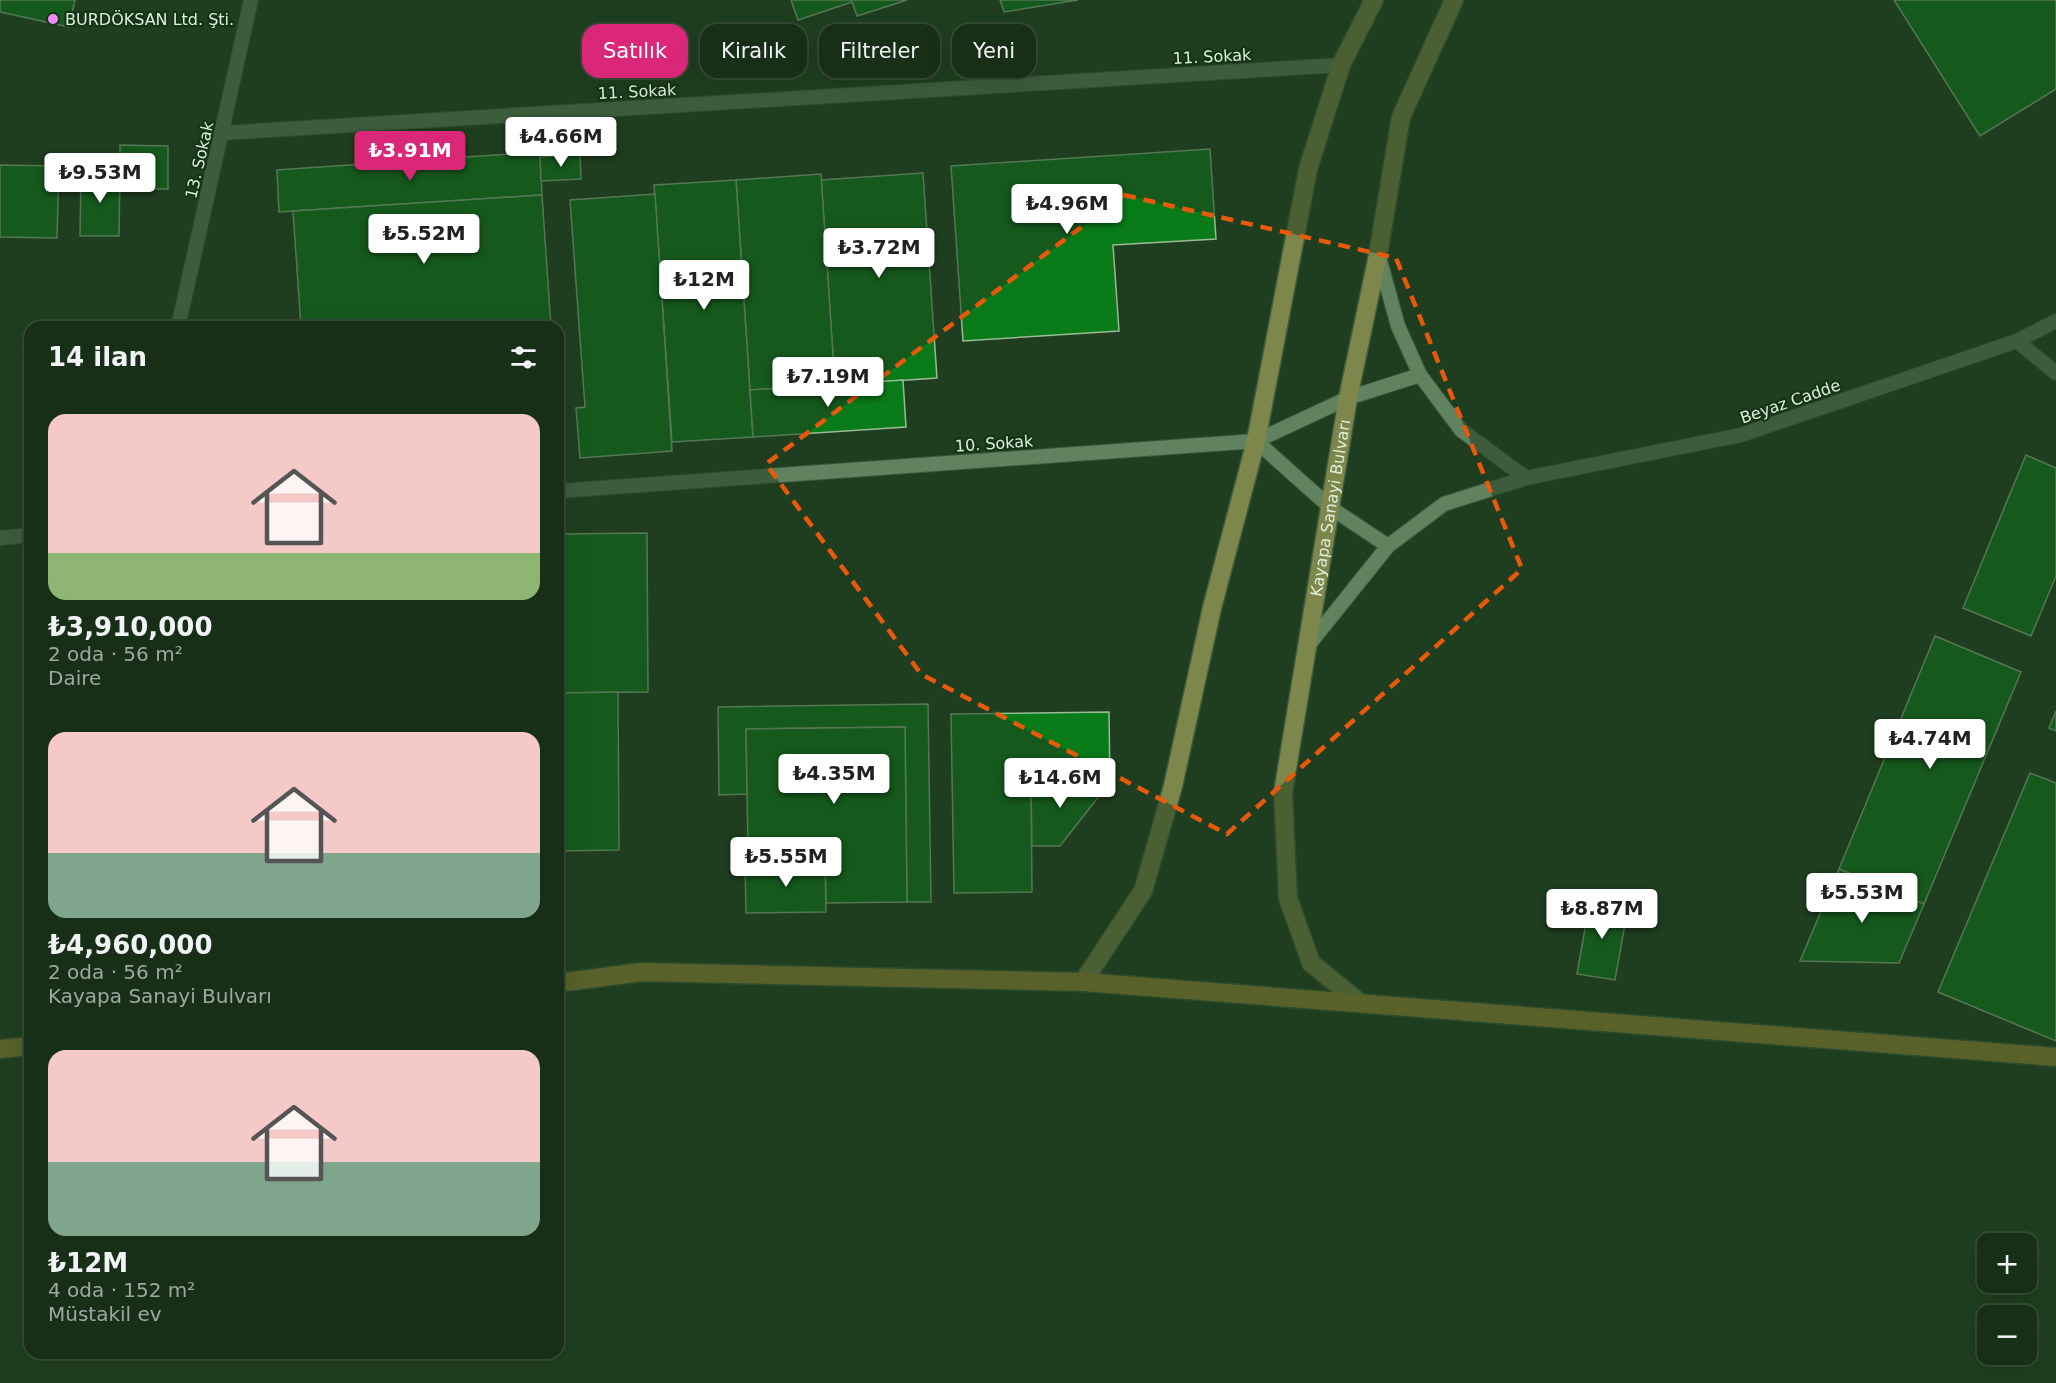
<!DOCTYPE html>
<html lang="tr">
<head>
<meta charset="utf-8">
<style>
	:root { --surface:#172e17; --page:#203620; --text:#f1f3f6; --muted:#9ea8a1; --line:#364a36; --accent:#db2777 }
	body { margin:0; font-family:"DejaVu Sans",sans-serif; background:var(--page); color:var(--text); height:100vh; display:flex; flex-direction:column; font-size:22px; white-space:nowrap }
	* { box-sizing:border-box; margin:0 }
	p { font-size:20px; color:var(--muted) }
	.icon { flex:none; width:33px; height:33px; fill:none; stroke:currentColor; stroke-width:2; stroke-linecap:round; stroke-linejoin:round }
	.map { position:relative; flex:1; overflow:hidden }
	.side { position:absolute; left:24px; top:321px; width:540px; height:1038px; display:flex; flex-direction:column; background:var(--surface); border-radius:18px; box-shadow:0 6px 24px #0002,0 0 0 2px var(--line) }
	.side>* { flex:none }
	.banner { position:absolute; left:582px; top:24px; width:570px; height:54px; display:flex; gap:12px }
	.buttons { position:absolute; left:1977px; top:1233px; display:grid; gap:12px }
	.buttons a { display:grid; place-items:center; width:60px; height:60px; border-radius:12px; background:var(--surface); box-shadow:0 6px 24px #0002,0 0 0 2px var(--line); font-size:30px }
	.price { position:absolute; translate:-50% -51px; padding:0 14px; border-radius:6px; background:#fff; color:#222; font-size:20px; line-height:39px; filter:drop-shadow(0 2px 3px #0008) }
	.price::after { content:''; position:absolute; left:50%; top:36px; width:18px; height:14px; margin-left:-9px; background:inherit; clip-path:polygon(0 0,100% 0,50% 100%) }
	.price.current { background:var(--accent); color:#fff }
	ul { padding:0; list-style:none }
	li { display:grid; align-content:center; gap:12px; height:318px; padding:0 24px }
	li span { display:grid; place-items:center; height:186px; border-radius:18px; color:#555 }
	li>.icon { margin-inline-start:auto }
	span .icon { width:108px; height:108px; fill:#fffc; stroke-width:1 }
	li b { font-size:26px }
	h2 { display:flex; justify-content:space-between; align-items:center; height:72px; padding:0 24px; font-size:26px }
	.chip { padding:0 21px; border-radius:18px; background:var(--surface); box-shadow:0 6px 24px #0002,0 0 0 2px var(--line); font-size:21px; line-height:54px }
	.chip.current { background:var(--accent); color:#fff }
	.map>svg:first-child { display:block }
	.building { fill:#097b19; stroke:#98bb96; stroke-width:1.5 }
	.lines { fill:none; stroke-linecap:round; stroke-linejoin:round }
	.lane-casing { stroke:#3e5a3e; stroke-width:16 }
	.secondary-casing { stroke:#3e5a3e; stroke-width:21 }
	.primary-casing { stroke:#3e5a3e; stroke-width:21 }
	.lane { stroke:#60825f; stroke-width:14 }
	.secondary { stroke:#7e874b; stroke-width:18 }
	.primary { stroke:#9b8c37; stroke-width:18 }
	.marked { fill:none; stroke:#e8590c; stroke-width:4.5; stroke-dasharray:12 8; stroke-linejoin:round }
	.poi-dot { fill:#ee8bf8; stroke:#153415; stroke-width:2 }
	.labels { text-anchor:middle; stroke-width:4.5; stroke-linejoin:round; paint-order:stroke }
	.poi-label { font-size:16px; fill:#dcefdb; stroke:#153415; text-anchor:start }
	.street-label { font-size:16px; fill:#dcefdb; stroke:#153415 }
</style>
</head>
<body>
<div class="map">
<svg width="2056" height="1383" viewBox="0 0 2056 1383">
	<rect width="100%" height="100%" fill="#1f3e1f"/>
	<!-- building -->
	<g class="building">
		<path d="M 0,0 L 75,0 L 69,27 L 0,12 Z"/>
		<path d="M 791,0 L 907,0 L 857,16 L 852,2 L 798,20 Z"/>
		<path d="M 1000,0 L 1078,0 L 1004,12 Z"/>
		<path d="M 1894,0 L 2056,0 L 2056,89 L 1980,136 Z"/>
		<path d="M 120,145 L 168,146 L 168,189 L 120,189 Z"/>
		<path d="M 1210,149 L 1216,239 L 1113,245 L 1119,331 L 963,341 L 951,166 Z"/>
		<path d="M 540,152 L 542,195 L 279,212 L 277,170 Z"/>
		<path d="M 580,154 L 581,179 L 541,181 L 540,157 Z"/>
		<path d="M 0,165 L 59,166 L 57,238 L 0,237 Z"/>
		<path d="M 81,172 L 120,172 L 119,236 L 80,236 Z"/>
		<path d="M 923,173 L 937,378 L 835,385 L 821,180 Z"/>
		<path d="M 821,174 L 835,385 L 750,390 L 736,180 Z"/>
		<path d="M 736,180 L 753,437 L 672,442 L 654,185 Z"/>
		<path d="M 655,194 L 672,451 L 580,458 L 576,408 L 585,407 L 570,200 Z"/>
		<path d="M 542,195 L 551,327 L 301,327 L 293,211 Z"/>
		<path d="M 903,380 L 906,427 L 753,437 L 750,390 Z"/>
		<path d="M 2026,455 L 2056,468 L 2056,576 L 2031,636 L 1963,608 Z"/>
		<path d="M 647,533 L 648,692 L 558,693 L 558,534 Z"/>
		<path d="M 1935,636 L 2021,672 L 1924,904 L 1839,869 Z"/>
		<path d="M 618,692 L 619,850 L 558,851 L 558,693 Z"/>
		<path d="M 928,704 L 931,902 L 907,902 L 905,727 L 746,729 L 747,794 L 719,795 L 718,707 Z"/>
		<path d="M 2056,711 L 2056,731 L 2049,728 Z"/>
		<path d="M 1109,712 L 1110,782 L 1031,783 L 1032,892 L 954,893 L 951,714 Z"/>
		<path d="M 905,727 L 907,902 L 826,903 L 825,849 L 748,850 L 746,729 Z"/>
		<path d="M 2030,773 L 2056,783 L 2056,1041 L 1938,992 Z"/>
		<path d="M 1110,782 L 1060,846 L 1032,846 L 1031,783 Z"/>
		<path d="M 825,862 L 826,912 L 746,913 L 745,863 Z"/>
		<path d="M 1839,869 L 1924,904 L 1899,963 L 1800,961 Z"/>
		<path d="M 1590,901 L 1628,907 L 1615,980 L 1577,974 Z"/>
	</g>
	<g class="lines">
		<defs>
			<g id="lane">
				<path d="M 222,133 L 1341,65"/>
				<path d="M 1379,257 L 1398,326 L 1420,375 L 1461,430 L 1526,478"/>
				<path d="M 178,327 L 251,0"/>
				<path d="M 2017,341 L 2056,373"/>
				<path d="M 1256,441 L 1331,508 L 1388,546"/>
				<path d="M 558,491 L 1256,441 L 1348,398 L 1420,375"/>
				<path d="M 0,538 L 30,535"/>
				<path d="M 1307,647 L 1388,546 L 1444,504 L 1526,478 L 1741,435 L 2017,341 L 2056,321"/>
			</g>
			<g id="secondary">
				<path d="M 1083,982 L 1143,891 L 1173,786 L 1212,608 L 1256,441 L 1308,169 L 1341,65 L 1374,0"/>
				<path id="s1" d="M 1359,1002 L 1311,963 L 1288,898 L 1283,793 L 1348,398 L 1378,255 L 1401,117 L 1454,0"/>
			</g>
			<g id="primary">
				<path d="M 558,983 L 642,972 L 1083,982 L 2056,1057"/>
				<path d="M 0,1049 L 30,1046"/>
			</g>
		</defs>
		<!-- lane casing -->
		<use href="#lane" class="lane-casing"/>
		<!-- secondary casing -->
		<use href="#secondary" class="secondary-casing"/>
		<!-- primary casing -->
		<use href="#primary" class="primary-casing"/>
		<!-- lane -->
		<use href="#lane" class="lane"/>
		<!-- secondary -->
		<use href="#secondary" class="secondary"/>
		<!-- primary -->
		<use href="#primary" class="primary"/>
	</g>
	<!-- marked area -->
	<path d="M0 0H2056V1383H0ZM 1124,195 L 1396,258 L 1522,569 L 1227,834 L 921,674 L 766,464 Z" fill="#1f3e1f" fill-opacity=".55" fill-rule="evenodd"/>
	<path class="marked" d="M 1124,195 L 1396,258 L 1522,569 L 1227,834 L 921,674 L 766,464 Z"/>
	<!-- markers -->
	<circle class="poi-dot" cx="53" cy="19" r="6"/>
	<g class="labels">
		<!-- poi labels -->
		<g class="poi-label">
			<text x="65" y="25">BURDÖKSAN Ltd. Şti.</text>
		</g>
		<!-- street labels -->
		<g class="street-label">
			<text transform="translate(1212 56) rotate(-3)" y="6">11. Sokak</text>
			<text transform="translate(637 91) rotate(-3)" y="6">11. Sokak</text>
			<text transform="translate(199 160) rotate(-77)" y="6">13. Sokak</text>
			<text transform="translate(1790 401) rotate(-19)" y="6">Beyaz Cadde</text>
			<text transform="translate(994 443) rotate(-4)" y="6">10. Sokak</text>
			<text dy="6" stroke="none"><textPath href="#s1" startOffset="525">Kayapa Sanayi Bulvarı</textPath></text>
		</g>
	</g>
</svg>
<div class="buttons">
<a>+</a>
<a>−</a>
</div>
<b class="price" style="left:561px;top:168px">₺4.66M</b>
<b class="price current" style="left:410px;top:182px">₺3.91M</b>
<b class="price" style="left:100px;top:204px">₺9.53M</b>
<b class="price" style="left:1067px;top:235px">₺4.96M</b>
<b class="price" style="left:424px;top:265px">₺5.52M</b>
<b class="price" style="left:879px;top:279px">₺3.72M</b>
<b class="price" style="left:704px;top:311px">₺12M</b>
<b class="price" style="left:828px;top:408px">₺7.19M</b>
<b class="price" style="left:1930px;top:770px">₺4.74M</b>
<b class="price" style="left:834px;top:805px">₺4.35M</b>
<b class="price" style="left:1060px;top:809px">₺14.6M</b>
<b class="price" style="left:786px;top:888px">₺5.55M</b>
<b class="price" style="left:1862px;top:924px">₺5.53M</b>
<b class="price" style="left:1602px;top:940px">₺8.87M</b>
<div class="banner">
<a class="chip current">Satılık</a>
<a class="chip">Kiralık</a>
<a class="chip">Filtreler</a>
<a class="chip">Yeni</a>
</div>
<section class="side">
<h2>14 ilan<svg class="icon" aria-label="filters" viewBox="0 0 24 24"><path d="M4 7h16M4 17h16"/><circle cx="9" cy="7" r="2"/><circle cx="15" cy="17" r="2"/></svg></h2>
<ul>
<li><span style="background:linear-gradient(#f6c9c9 75%,#8fb573 0)"><svg class="icon" aria-label="home" viewBox="0 0 24 24"><path d="M3 11l9-7 9 7M6 9v11h12V9"/></svg></span><div><b>₺3,910,000</b><p>2 oda · 56 m²</p><p>Daire</p></div></li>
<li><span style="background:linear-gradient(#f6c9c9 65%,#7fa58c 0)"><svg class="icon" aria-label="home" viewBox="0 0 24 24"><path d="M3 11l9-7 9 7M6 9v11h12V9"/></svg></span><div><b>₺4,960,000</b><p>2 oda · 56 m²</p><p>Kayapa Sanayi Bulvarı</p></div></li>
<li><span style="background:linear-gradient(#f6c9c9 60%,#7fa58c 0)"><svg class="icon" aria-label="home" viewBox="0 0 24 24"><path d="M3 11l9-7 9 7M6 9v11h12V9"/></svg></span><div><b>₺12M</b><p>4 oda · 152 m²</p><p>Müstakil ev</p></div></li>
</ul>
</section>
</div>
</body>
</html>
